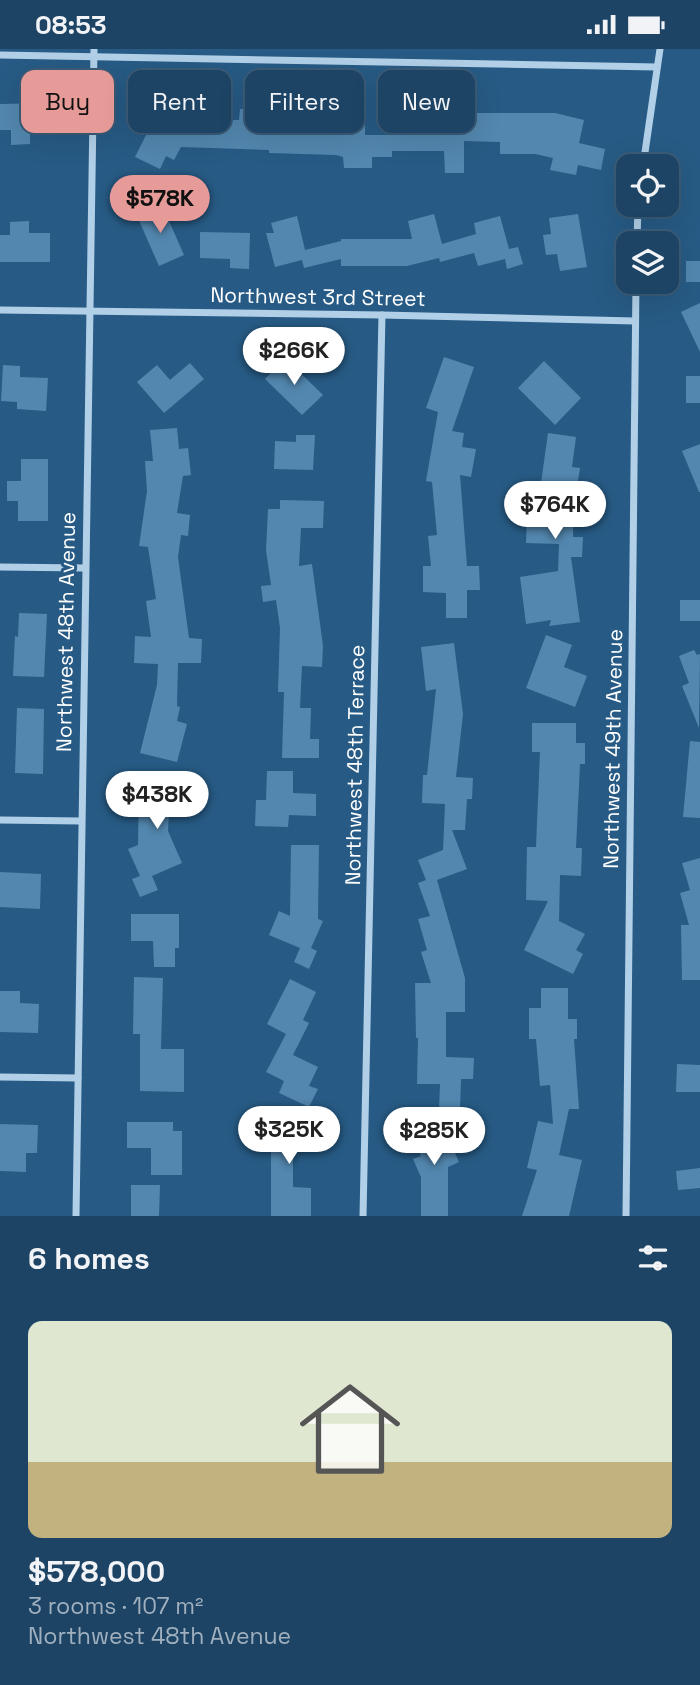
<!DOCTYPE html>
<html lang="en">
<head>
<meta charset="utf-8">
<style>
	:root { --surface:#1d4464; --page:#2a4e6d; --text:#f1f3f6; --muted:#a0b0bf; --line:#3b5c78; --accent:#e69b98 }
	body { margin:0; font-family:"Space Grotesk",sans-serif; background:var(--page); color:var(--text); height:100vh; display:flex; flex-direction:column; font-size:26px; white-space:nowrap }
	* { box-sizing:border-box; margin:0 }
	p { font-size:23px; color:var(--muted) }
	.icon { flex:none; width:38px; height:38px; fill:none; stroke:currentColor; stroke-width:2; stroke-linecap:round; stroke-linejoin:round }
	.map { position:relative; height:1167px; overflow:hidden }
	.sheet { display:flex; flex-direction:column; background:var(--surface); flex:1 }
	.sheet>* { flex:none }
	.banner { position:absolute; left:21px; top:21px; width:658px; height:63px; display:flex; gap:14px }
	.controls { position:absolute; left:616px; top:105px; display:grid; gap:14px }
	.controls a { display:grid; place-items:center; width:63px; height:63px; border-radius:14px; background:var(--surface); box-shadow:0 7px 28px #0002,0 0 0 2px var(--line); font-size:35px }
	.price { position:absolute; translate:-50% -60px; padding:0 16px; border-radius:24px; background:#fff; color:#222; font-size:23px; line-height:46px; filter:drop-shadow(0 2px 4px #0008) }
	.price::after { content:''; position:absolute; left:50%; top:42px; width:21px; height:16px; margin-left:-10px; background:inherit; clip-path:polygon(0 0,100% 0,50% 100%) }
	.price.on { background:var(--accent); color:#111 }
	ul { padding:0; list-style:none }
	li { display:grid; align-content:center; gap:14px; height:371px; padding:0 28px }
	li+li { border-top:2px solid var(--line) }
	li span { display:grid; place-items:center; height:217px; border-radius:14px; color:#555 }
	li>.icon { margin-inline-start:auto }
	span .icon { width:126px; height:126px; fill:#fffc; stroke-width:1 }
	li b { font-size:30px }
	h2 { display:flex; justify-content:space-between; align-items:center; height:84px; padding:0 28px; font-size:30px }
	.tag { padding:0 24px; border-radius:14px; background:var(--surface); box-shadow:0 7px 28px #0002,0 0 0 2px var(--line); font-size:24px; line-height:63px }
	.tag.on { background:var(--accent); color:#111 }
	.status { display:flex; justify-content:space-between; align-items:center; height:49px; padding:0 35px; background:var(--surface); direction:ltr }
	.status svg { height:19px; fill:currentColor }
	.map>svg:first-child { display:block }
	.building { fill:#5387af }
	.lines { fill:none; stroke-linecap:round; stroke-linejoin:round }
	.minor { stroke:#b1d0e8; stroke-width:7 }
	.labels { text-anchor:middle; stroke-width:6; stroke-linejoin:round; paint-order:stroke }
	.street-label { font-size:21px; fill:#fff; stroke:#275b85 }
</style>
</head>
<body>
<div class="status"><b>08:53</b><svg viewBox="0 0 49 12"><path d="M0 12V9h3v3zM5 12V6h3v6zM10 12V3h3v9zM15 12V0h3v12zM26 1h20v11H26zM47 4h2v5h-2z"/></svg></div>
<div class="map">
<svg width="700" height="1167" viewBox="0 0 700 1167">
	<rect width="100%" height="100%" fill="#275b85"/>
	<!-- building -->
	<g class="building">
		<path d="M 51,54 L 51,84 L 30,84 L 30,95 L 11,96 L 11,81 L 0,81 L 0,55 Z"/>
		<path d="M 162,54 L 196,70 L 239,71 L 240,60 L 296,61 L 296,84 L 336,85 L 336,64 L 365,64 L 365,86 L 413,86 L 413,75 L 431,74 L 431,64 L 555,64 L 584,71 L 579,94 L 605,100 L 601,121 L 578,116 L 576,126 L 550,121 L 553,109 L 535,105 L 500,105 L 500,93 L 464,92 L 464,124 L 445,124 L 444,102 L 392,102 L 392,108 L 372,108 L 372,119 L 344,119 L 343,108 L 336,106 L 269,104 L 269,101 L 181,98 L 174,111 L 166,107 L 160,120 L 135,108 Z"/>
		<path d="M 162,156 L 184,206 L 159,217 L 137,167 Z"/>
		<path d="M 434,165 L 442,195 L 476,185 L 474,174 L 500,167 L 509,200 L 518,198 L 523,215 L 507,220 L 505,210 L 478,217 L 474,204 L 440,213 L 439,209 L 407,217 L 341,217 L 341,210 L 304,219 L 302,211 L 275,218 L 266,184 L 274,184 L 271,174 L 297,167 L 305,201 L 341,192 L 341,190 L 412,190 L 408,172 Z"/>
		<path d="M 578,165 L 587,218 L 560,222 L 557,205 L 546,206 L 543,186 L 551,185 L 549,169 Z"/>
		<path d="M 29,172 L 29,184 L 50,184 L 50,213 L 0,213 L 0,186 L 10,186 L 10,173 Z"/>
		<path d="M 200,183 L 250,184 L 249,220 L 230,219 L 230,210 L 200,209 Z"/>
		<rect x="686" y="212" width="14" height="21"/>
		<path d="M 700,254 L 700,303 L 681,263 Z"/>
		<path d="M 444,308 L 474,318 L 452,382 L 464,384 L 462,398 L 476,400 L 471,428 L 460,426 L 467,517 L 479,517 L 480,541 L 467,541 L 467,569 L 446,569 L 446,544 L 423,543 L 423,517 L 431,517 L 428,487 L 437,486 L 432,433 L 426,432 L 438,363 L 426,359 Z"/>
		<path d="M 285,309 L 323,346 L 302,366 L 265,330 Z"/>
		<path d="M 544,312 L 581,349 L 555,376 L 518,339 Z"/>
		<path d="M 190,314 L 204,330 L 164,364 L 137,333 L 157,316 L 170,331 Z"/>
		<path d="M 3,316 L 20,317 L 20,328 L 48,329 L 46,362 L 17,360 L 17,353 L 1,352 Z"/>
		<rect x="686" y="327" width="14" height="27"/>
		<path d="M 177,379 L 179,400 L 188,399 L 191,426 L 183,427 L 177,464 L 190,466 L 188,487 L 181,486 L 178,508 L 189,589 L 202,590 L 201,614 L 178,614 L 177,657 L 180,658 L 177,672 L 187,675 L 177,713 L 140,704 L 157,636 L 158,615 L 134,614 L 135,587 L 151,588 L 146,552 L 156,550 L 148,498 L 139,497 L 147,442 L 145,412 L 153,412 L 150,381 Z"/>
		<path d="M 548,384 L 576,388 L 572,418 L 580,419 L 577,439 L 574,438 L 573,488 L 583,488 L 582,508 L 571,508 L 580,573 L 549,577 L 551,571 L 526,575 L 520,528 L 558,522 L 559,495 L 526,494 L 527,467 L 555,468 L 556,436 L 541,434 Z"/>
		<path d="M 296,386 L 315,386 L 313,421 L 274,420 L 275,392 L 296,393 Z"/>
		<path d="M 700,395 L 700,443 L 699,443 L 682,402 Z"/>
		<path d="M 21,410 L 48,410 L 48,472 L 18,472 L 18,452 L 7,452 L 7,432 L 21,432 Z"/>
		<path d="M 280,451 L 324,452 L 323,479 L 301,479 L 299,517 L 312,515 L 323,597 L 322,618 L 302,617 L 300,659 L 311,659 L 310,690 L 319,690 L 319,709 L 282,709 L 284,643 L 278,643 L 280,579 L 276,551 L 263,553 L 261,537 L 271,536 L 266,501 L 268,460 L 280,460 Z"/>
		<rect x="680" y="551" width="20" height="21"/>
		<path d="M 19,564 L 47,565 L 44,628 L 13,627 L 15,587 L 18,588 Z"/>
		<path d="M 546,586 L 572,596 L 564,618 L 587,627 L 575,658 L 526,639 Z"/>
		<path d="M 454,594 L 463,665 L 456,728 L 473,729 L 472,750 L 467,750 L 465,781 L 452,781 L 467,820 L 437,831 L 465,929 L 465,963 L 446,963 L 446,1008 L 474,1009 L 473,1030 L 461,1030 L 460,1061 L 439,1061 L 440,1035 L 417,1035 L 418,989 L 416,989 L 415,934 L 431,934 L 421,903 L 427,901 L 418,870 L 430,867 L 418,834 L 426,831 L 418,811 L 443,801 L 445,755 L 422,754 L 423,726 L 427,726 L 436,640 L 426,642 L 421,598 Z"/>
		<path d="M 694,601 L 697,606 L 700,605 L 699,679 L 682,637 L 689,634 L 679,607 Z"/>
		<path d="M 17,659 L 44,660 L 43,725 L 15,724 Z"/>
		<path d="M 532,674 L 576,674 L 576,694 L 585,694 L 585,715 L 580,715 L 576,799 L 582,799 L 581,827 L 560,826 L 559,872 L 585,885 L 576,901 L 583,905 L 573,925 L 524,901 L 548,852 L 526,851 L 527,798 L 536,798 L 540,703 L 532,703 Z"/>
		<path d="M 690,692 L 700,693 L 700,769 L 683,768 Z"/>
		<path d="M 267,722 L 293,722 L 293,744 L 316,745 L 316,767 L 289,766 L 288,778 L 255,777 L 256,751 L 266,751 Z"/>
		<path d="M 139,733 L 191,734 L 190,764 L 169,764 L 168,782 L 182,814 L 152,827 L 158,841 L 140,848 L 132,830 L 140,827 L 128,800 L 138,796 Z"/>
		<path d="M 291,796 L 319,796 L 318,870 L 323,872 L 311,899 L 317,902 L 309,920 L 294,913 L 300,899 L 269,886 L 279,862 L 290,867 Z"/>
		<path d="M 700,809 L 700,931 L 682,931 L 681,876 L 689,876 L 680,844 L 690,841 L 682,814 Z"/>
		<path d="M 0,823 L 41,825 L 40,860 L 0,858 Z"/>
		<path d="M 131,865 L 179,865 L 179,899 L 175,899 L 175,918 L 154,918 L 153,892 L 131,892 Z"/>
		<path d="M 134,928 L 163,929 L 161,1000 L 184,1000 L 184,1043 L 140,1042 L 140,985 L 133,985 Z"/>
		<path d="M 290,930 L 316,943 L 303,971 L 309,974 L 293,1006 L 318,1018 L 309,1037 L 318,1040 L 309,1058 L 279,1044 L 284,1032 L 266,1023 L 286,985 L 267,975 Z"/>
		<path d="M 541,939 L 568,939 L 568,970 L 577,970 L 577,990 L 574,990 L 579,1060 L 569,1060 L 559,1106 L 582,1111 L 569,1167 L 522,1167 L 537,1121 L 527,1119 L 538,1072 L 553,1075 L 550,1036 L 540,1037 L 536,990 L 529,990 L 529,959 L 541,959 Z"/>
		<path d="M 0,942 L 20,942 L 20,954 L 39,955 L 38,984 L 0,983 Z"/>
		<path d="M 677,1015 L 700,1016 L 700,1043 L 676,1043 Z"/>
		<path d="M 440,1070 L 459,1113 L 448,1118 L 448,1167 L 421,1167 L 421,1128 L 413,1110 L 421,1107 L 411,1082 Z"/>
		<path d="M 127,1073 L 173,1073 L 173,1082 L 182,1082 L 182,1126 L 151,1126 L 151,1099 L 127,1099 Z"/>
		<path d="M 265,1074 L 318,1074 L 318,1103 L 293,1103 L 293,1138 L 311,1139 L 311,1167 L 271,1167 L 271,1098 L 265,1098 Z"/>
		<path d="M 0,1075 L 38,1076 L 37,1104 L 26,1104 L 26,1123 L 0,1122 Z"/>
		<path d="M 700,1119 L 700,1139 L 678,1141 L 676,1122 Z"/>
		<path d="M 131,1136 L 160,1136 L 159,1167 L 131,1167 Z"/>
	</g>
	<g class="lines">
		<!-- minor -->
		<g class="minor">
			<path d="M 0,6 L 657,18"/>
			<path d="M 643,117 L 660,0"/>
			<path d="M 637,194 L 638,156"/>
			<path d="M 0,261 L 382,266 L 635,272"/>
			<path d="M 0,518 L 84,519"/>
			<path d="M 0,771 L 81,772"/>
			<path d="M 0,1028 L 78,1029"/>
			<path d="M 76,1167 L 94,0"/>
			<path d="M 363,1167 L 382,266"/>
			<path d="M 626,1167 L 636,233"/>
		</g>
	</g>
	<g class="labels">
		<!-- street labels -->
		<g class="street-label">
			<text transform="translate(318 248) rotate(1)" y="7">Northwest 3rd Street</text>
			<text transform="translate(66 583) rotate(-89)" y="7">Northwest 48th Avenue</text>
			<text transform="translate(613 700) rotate(-89)" y="7">Northwest 49th Avenue</text>
			<text transform="translate(355 716) rotate(-89)" y="7">Northwest 48th Terrace</text>
		</g>
	</g>
</svg>
<div class="controls">
<a><svg class="icon" aria-label="locate" viewBox="0 0 24 24"><circle cx="12" cy="12" r="6"/><path d="M12 2v4M12 18v4M2 12h4M18 12h4"/></svg></a>
<a><svg class="icon" aria-label="layers" viewBox="0 0 24 24"><path d="M12 4l9 5-9 5-9-5zM3 14l9 5 9-5"/></svg></a>
</div>
<b class="price on" style="left:160px;top:186px">$578K</b>
<b class="price" style="left:294px;top:338px">$266K</b>
<b class="price" style="left:555px;top:492px">$764K</b>
<b class="price" style="left:157px;top:782px">$438K</b>
<b class="price" style="left:289px;top:1117px">$325K</b>
<b class="price" style="left:434px;top:1118px">$285K</b>
<div class="banner">
<a class="tag on">Buy</a>
<a class="tag">Rent</a>
<a class="tag">Filters</a>
<a class="tag">New</a>
</div>
</div>
<section class="sheet">
<h2>6 homes<svg class="icon" aria-label="filters" viewBox="0 0 24 24"><path d="M4 7h16M4 17h16"/><circle cx="9" cy="7" r="2"/><circle cx="15" cy="17" r="2"/></svg></h2>
<ul>
<li><span style="background:linear-gradient(#dfe7d0 65%,#c2b280 0)"><svg class="icon" aria-label="home" viewBox="0 0 24 24"><path d="M3 11l9-7 9 7M6 9v11h12V9"/></svg></span><div><b>$578,000</b><p>3 rooms · 107 m²</p><p>Northwest 48th Avenue</p></div></li>
</ul>
</section>
</body>
</html>
